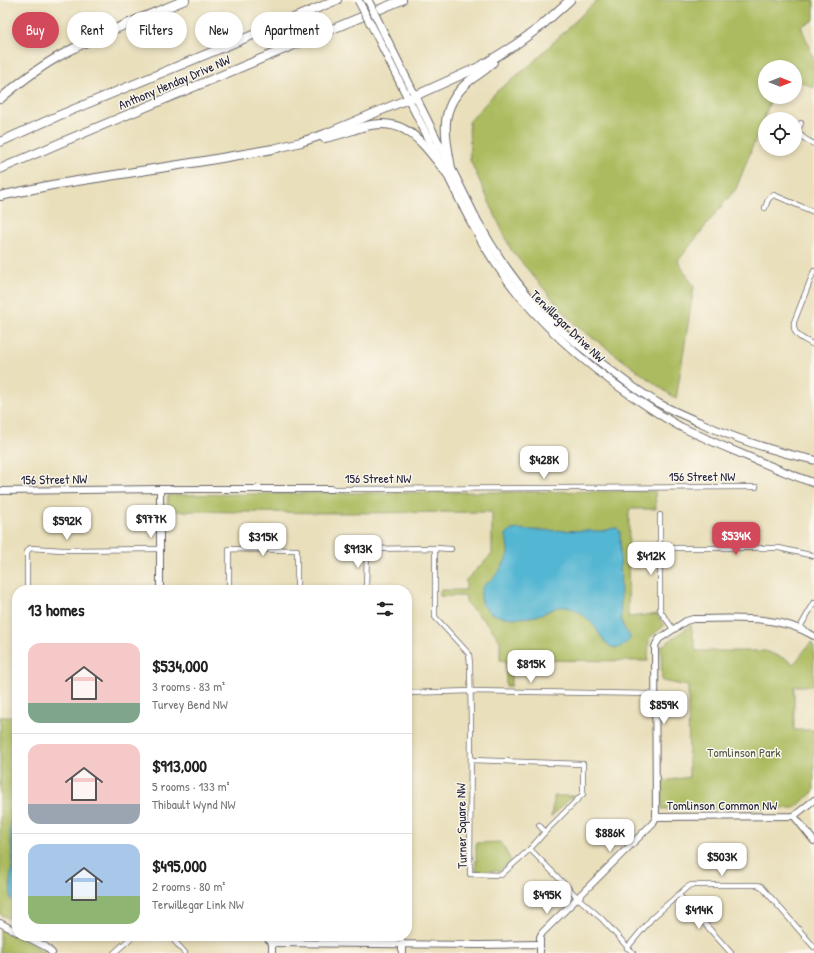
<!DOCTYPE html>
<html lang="en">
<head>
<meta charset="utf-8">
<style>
	:root { --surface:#fff; --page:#f6f6f6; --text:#222; --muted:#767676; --line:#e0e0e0; --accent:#d1495b }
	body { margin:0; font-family:"Patrick Hand",sans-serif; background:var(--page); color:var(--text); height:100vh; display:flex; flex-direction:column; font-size:15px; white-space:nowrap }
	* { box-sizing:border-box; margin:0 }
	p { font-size:13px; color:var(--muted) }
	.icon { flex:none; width:22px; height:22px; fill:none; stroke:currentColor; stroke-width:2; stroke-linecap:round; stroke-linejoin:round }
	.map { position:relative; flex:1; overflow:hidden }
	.sheet { position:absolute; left:12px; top:585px; width:400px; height:356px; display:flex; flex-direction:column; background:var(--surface); border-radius:16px; box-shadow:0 2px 6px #0003 }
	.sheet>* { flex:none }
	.top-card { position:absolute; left:12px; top:12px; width:400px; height:36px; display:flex; gap:8px }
	.needle { width:26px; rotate:90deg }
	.controls { position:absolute; left:758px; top:60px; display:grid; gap:8px }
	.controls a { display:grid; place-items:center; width:44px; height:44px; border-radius:50%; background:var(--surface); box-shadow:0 2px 6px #0003; font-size:20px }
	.price { position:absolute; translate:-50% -34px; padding:0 9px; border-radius:8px; background:#fff; color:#222; font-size:13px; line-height:26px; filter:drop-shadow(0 1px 2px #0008) }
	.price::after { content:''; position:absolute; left:50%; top:24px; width:12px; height:9px; margin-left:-6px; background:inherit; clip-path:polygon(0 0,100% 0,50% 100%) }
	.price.on { background:var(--accent); color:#fff }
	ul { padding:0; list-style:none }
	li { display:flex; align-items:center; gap:12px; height:100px; padding:0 16px }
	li+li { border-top:1px solid var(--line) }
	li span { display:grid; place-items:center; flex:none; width:112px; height:80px; border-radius:12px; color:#555 }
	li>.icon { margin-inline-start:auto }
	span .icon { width:48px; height:48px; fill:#fffc; stroke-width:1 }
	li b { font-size:17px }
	h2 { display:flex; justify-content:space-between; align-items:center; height:48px; padding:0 16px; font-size:17px }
	.tag { padding:0 14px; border-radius:18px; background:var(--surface); box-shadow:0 2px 6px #0003; font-size:14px; line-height:36px }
	.tag.on { background:var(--accent); color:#fff }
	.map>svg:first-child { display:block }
	.green { fill:#acbb5e; stroke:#676e4c }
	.water { fill:#53b6d2; stroke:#3a6c86 }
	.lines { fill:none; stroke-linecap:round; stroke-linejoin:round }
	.street-casing { stroke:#686468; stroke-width:6 }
	.secondary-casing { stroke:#686468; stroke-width:8 }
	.primary-casing { stroke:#686468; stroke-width:9 }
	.highway-casing { stroke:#686468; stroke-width:10 }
	.street { stroke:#fff; stroke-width:4.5 }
	.secondary { stroke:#fff; stroke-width:6 }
	.primary { stroke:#fff; stroke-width:7 }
	.highway { stroke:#fff; stroke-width:8 }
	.primary-bridge-casing { stroke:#686468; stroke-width:9; stroke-linecap:butt }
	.primary-bridge { stroke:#fff; stroke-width:7 }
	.labels { text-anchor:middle; stroke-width:3; stroke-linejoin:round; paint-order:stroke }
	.street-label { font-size:13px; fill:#22223b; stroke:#fbf7ec }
	.park-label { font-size:13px; fill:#525847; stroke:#fbf7ec }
</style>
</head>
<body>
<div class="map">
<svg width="814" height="953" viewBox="0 0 814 953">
	<rect width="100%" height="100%" fill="#fbf7ec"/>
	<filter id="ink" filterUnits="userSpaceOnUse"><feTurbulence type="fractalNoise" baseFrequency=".025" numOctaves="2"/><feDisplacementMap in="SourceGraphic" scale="8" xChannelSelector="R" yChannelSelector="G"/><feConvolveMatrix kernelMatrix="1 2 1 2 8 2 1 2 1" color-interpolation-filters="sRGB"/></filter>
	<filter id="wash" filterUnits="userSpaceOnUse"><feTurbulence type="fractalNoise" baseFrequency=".012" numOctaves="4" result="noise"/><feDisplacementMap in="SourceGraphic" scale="16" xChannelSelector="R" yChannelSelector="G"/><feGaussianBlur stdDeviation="0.9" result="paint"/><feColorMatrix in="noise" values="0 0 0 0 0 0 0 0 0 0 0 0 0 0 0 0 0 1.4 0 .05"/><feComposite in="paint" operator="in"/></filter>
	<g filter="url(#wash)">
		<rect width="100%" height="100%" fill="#e9dfbb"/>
		<!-- green -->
		<g class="green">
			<path d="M 597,0 L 814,0 L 814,20 L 801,26 L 814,60 L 814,88 L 795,79 L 795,67 L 765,67 L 765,97 L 772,97 L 736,189 L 715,214 L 678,261 L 694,287 L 676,399 L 574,324 L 511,250 L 470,160 L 469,122 L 496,92 L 530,65 Z"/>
			<path d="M 655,491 L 656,509 L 629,509 L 628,617 L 657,614 L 664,626 L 649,638 L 648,661 L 511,660 L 511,686 L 506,686 L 506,661 L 500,660 L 500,641 L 491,628 L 466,603 L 466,596 L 440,596 L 440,590 L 466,590 L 466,580 L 492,554 L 492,512 L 334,513 L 167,511 L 168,495 L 332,493 Z"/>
			<path d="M 691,625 L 696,651 L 765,651 L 786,659 L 794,664 L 811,642 L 814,646 L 814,686 L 794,686 L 794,730 L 814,730 L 814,791 L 795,808 L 662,809 L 663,781 L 689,777 L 688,686 L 662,681 L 661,647 Z"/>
			<path d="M 0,717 L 17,717 L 17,923 L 0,914 Z"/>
			<path d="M 554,796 L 573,796 L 551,817 L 553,804 L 554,803 Z"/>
			<path d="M 501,842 L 511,861 L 499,871 L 476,871 L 476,843 Z"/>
			<path d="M 0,929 L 29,942 L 45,953 L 0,953 Z"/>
		</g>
		<!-- water -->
		<g class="water">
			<path d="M 614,528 L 617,528 L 620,531 L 621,620 L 625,630 L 629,634 L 630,639 C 627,642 622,647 618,648 C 606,649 600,633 594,626 C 587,618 580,611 570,608 C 555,604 552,611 539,615 C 527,619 504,619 493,614 C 489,612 485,608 482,604 C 481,599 480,593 482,588 C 484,584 488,583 491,580 C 498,575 506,561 508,553 C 509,550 506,539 506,534 C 512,528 519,529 528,530 L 603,531 Z"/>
			<path d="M 17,732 L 17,904 L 11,899 L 10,881 L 13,861 L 10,831 L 15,782 L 11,758 L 14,736 Z"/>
		</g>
	</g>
	<g filter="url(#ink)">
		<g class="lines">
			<defs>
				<g id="street">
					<path d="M 801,123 L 798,130 C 801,138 807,140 814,144"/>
					<path d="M 765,208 C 767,202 768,197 774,195 L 814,212"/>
					<path d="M 814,271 L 794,322 C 792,336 804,339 814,345"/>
					<path d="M 332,489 L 756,487"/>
					<path d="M 660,515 L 660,608 L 661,612 L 673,629"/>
					<path d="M 435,548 L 451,549"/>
					<path d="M 660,548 L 779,548 L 814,556"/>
					<path d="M 27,590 L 27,552 L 30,548 L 63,550 L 160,549"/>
					<path d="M 229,590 L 229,549 L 297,550 L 297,590"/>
					<path d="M 366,590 L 367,549 L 435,548 L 435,617 L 469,654 L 470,664 L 471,724 L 470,874 L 501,875 L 530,849 L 545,832 L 583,794 L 583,764 L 471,760"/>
					<path d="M 799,629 L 814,603"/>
					<path d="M 407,693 L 471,691 L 655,694"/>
					<path d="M 539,825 L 545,832"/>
					<path d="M 530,849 L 578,898 L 602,919 L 633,953"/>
					<path d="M 679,895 L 731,953"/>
					<path d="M 170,936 L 185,953"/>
					<path d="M 402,944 L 402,936"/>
					<path d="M 627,948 L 652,918 L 686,888 L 691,885 L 757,885 L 761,886 L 814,947"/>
					<path d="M 114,953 L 133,936"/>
				</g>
				<g id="secondary">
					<path d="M 0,491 L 160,489 L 332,489"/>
					<path d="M 160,590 L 160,489"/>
					<path d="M 814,636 C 778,614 734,619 693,619 L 686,621 L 659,639 L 656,644 L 655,647 L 656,817 L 794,816 L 814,800"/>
					<path d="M 794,816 L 814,841"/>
					<path d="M 0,923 L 17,932"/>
					<path d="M 25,936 L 46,947 L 52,953"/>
					<path d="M 265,936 L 272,943"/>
					<path d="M 272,943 L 480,945 L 540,944 L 540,953"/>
					<path d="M 540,944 L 540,937 L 542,933 L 653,823 L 656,817"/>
					<path d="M 272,953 L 272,943"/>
					<path d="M 402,953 L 402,944"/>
				</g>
				<g id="primary">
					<path d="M 384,33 L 478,222 C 493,249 510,275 531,299 C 536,304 540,310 545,315 C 558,329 574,341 589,353 C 611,371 633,388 658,403 C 671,410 685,416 699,422 C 736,439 775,452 814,460"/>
					<path d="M 377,36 C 399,81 422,126 445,170 C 462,205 478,239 500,270 C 535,320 581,361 632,396 C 648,407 664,418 681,427 C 706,439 731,450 756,460 C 775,468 794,476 814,483"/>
				</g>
				<g id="highway">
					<path d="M 0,99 C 20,82 42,65 65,53 C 103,32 145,17 185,0"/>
					<path d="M 324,138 C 337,136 349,131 362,127 C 405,115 421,141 445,171"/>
					<path d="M 0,142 L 60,115 L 337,0"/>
					<path d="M 451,168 C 445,133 438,109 468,82 C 476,75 486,71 493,62"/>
					<path d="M 0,169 L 67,140 L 402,0"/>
					<path d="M 0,196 L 52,185 L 204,161 L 273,149 L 301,142 L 325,134 L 408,99 L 481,66 L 515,45 L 540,27 L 570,0"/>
				</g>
			</defs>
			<!-- street casing -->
			<use href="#street" class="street-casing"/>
			<!-- secondary casing -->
			<use href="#secondary" class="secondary-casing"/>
			<!-- primary casing -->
			<use href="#primary" class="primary-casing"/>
			<!-- highway casing -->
			<use href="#highway" class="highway-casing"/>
			<!-- street -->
			<use href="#street" class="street"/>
			<!-- secondary -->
			<use href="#secondary" class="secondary"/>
			<!-- primary -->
			<use href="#primary" class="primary"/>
			<!-- highway -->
			<use href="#highway" class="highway"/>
			<defs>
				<g id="primary-bridge">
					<path d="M 358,0 L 377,36"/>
					<path d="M 368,0 L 384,33"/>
				</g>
			</defs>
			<!-- primary-bridge casing -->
			<use href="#primary-bridge" class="primary-bridge-casing"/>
			<!-- primary-bridge -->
			<use href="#primary-bridge" class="primary-bridge"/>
		</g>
	</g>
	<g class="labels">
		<!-- street labels -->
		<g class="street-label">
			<text transform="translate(174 82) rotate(-23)" y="5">Anthony Henday Drive NW</text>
			<text transform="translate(568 326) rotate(44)" y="5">Terwillegar Drive NW</text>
			<text x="702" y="481">156 Street NW</text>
			<text x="378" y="483">156 Street NW</text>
			<text transform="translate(54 479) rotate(-1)" y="5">156 Street NW</text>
			<text x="722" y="810">Tomlinson Common NW</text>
			<text transform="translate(461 826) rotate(-91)" y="5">Turner Square NW</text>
		</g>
		<!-- park labels -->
		<g class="park-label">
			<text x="744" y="757">Tomlinson Park</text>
		</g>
	</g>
</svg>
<div class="controls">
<a><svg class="needle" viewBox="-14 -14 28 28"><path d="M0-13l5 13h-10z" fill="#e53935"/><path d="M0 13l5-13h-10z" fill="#767676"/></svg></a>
<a><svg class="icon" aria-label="locate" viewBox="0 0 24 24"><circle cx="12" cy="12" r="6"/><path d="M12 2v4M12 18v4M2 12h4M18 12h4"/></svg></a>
</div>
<b class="price" style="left:544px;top:480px">$428K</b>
<b class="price" style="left:151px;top:539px">$977K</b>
<b class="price" style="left:67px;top:541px">$592K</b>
<b class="price on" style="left:736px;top:556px">$534K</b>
<b class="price" style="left:263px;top:557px">$315K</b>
<b class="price" style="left:358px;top:569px">$913K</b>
<b class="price" style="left:651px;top:576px">$412K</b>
<b class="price" style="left:531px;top:684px">$815K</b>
<b class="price" style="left:664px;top:725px">$859K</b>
<b class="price" style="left:610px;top:853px">$886K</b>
<b class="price" style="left:722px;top:877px">$503K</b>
<b class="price" style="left:547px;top:915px">$495K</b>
<b class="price" style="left:699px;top:930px">$414K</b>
<div class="top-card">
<a class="tag on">Buy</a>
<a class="tag">Rent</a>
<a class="tag">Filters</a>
<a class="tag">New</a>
<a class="tag">Apartment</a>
</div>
<section class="sheet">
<h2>13 homes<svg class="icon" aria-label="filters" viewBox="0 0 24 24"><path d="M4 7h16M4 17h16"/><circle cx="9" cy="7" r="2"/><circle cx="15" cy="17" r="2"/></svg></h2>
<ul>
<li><span style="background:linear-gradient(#f6c9c9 75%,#7fa58c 0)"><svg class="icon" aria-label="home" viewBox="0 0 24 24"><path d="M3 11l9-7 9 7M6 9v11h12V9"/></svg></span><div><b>$534,000</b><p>3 rooms · 83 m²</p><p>Turvey Bend NW</p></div></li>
<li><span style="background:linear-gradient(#f6c9c9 75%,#9aa5b1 0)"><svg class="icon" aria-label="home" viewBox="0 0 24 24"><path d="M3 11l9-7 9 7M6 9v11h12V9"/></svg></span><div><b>$913,000</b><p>5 rooms · 133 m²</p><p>Thibault Wynd NW</p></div></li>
<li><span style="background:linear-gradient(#a9c7e8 65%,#8fb573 0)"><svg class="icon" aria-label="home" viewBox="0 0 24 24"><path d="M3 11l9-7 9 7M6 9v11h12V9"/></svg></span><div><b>$495,000</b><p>2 rooms · 80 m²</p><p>Terwillegar Link NW</p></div></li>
</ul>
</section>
</div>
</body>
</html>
